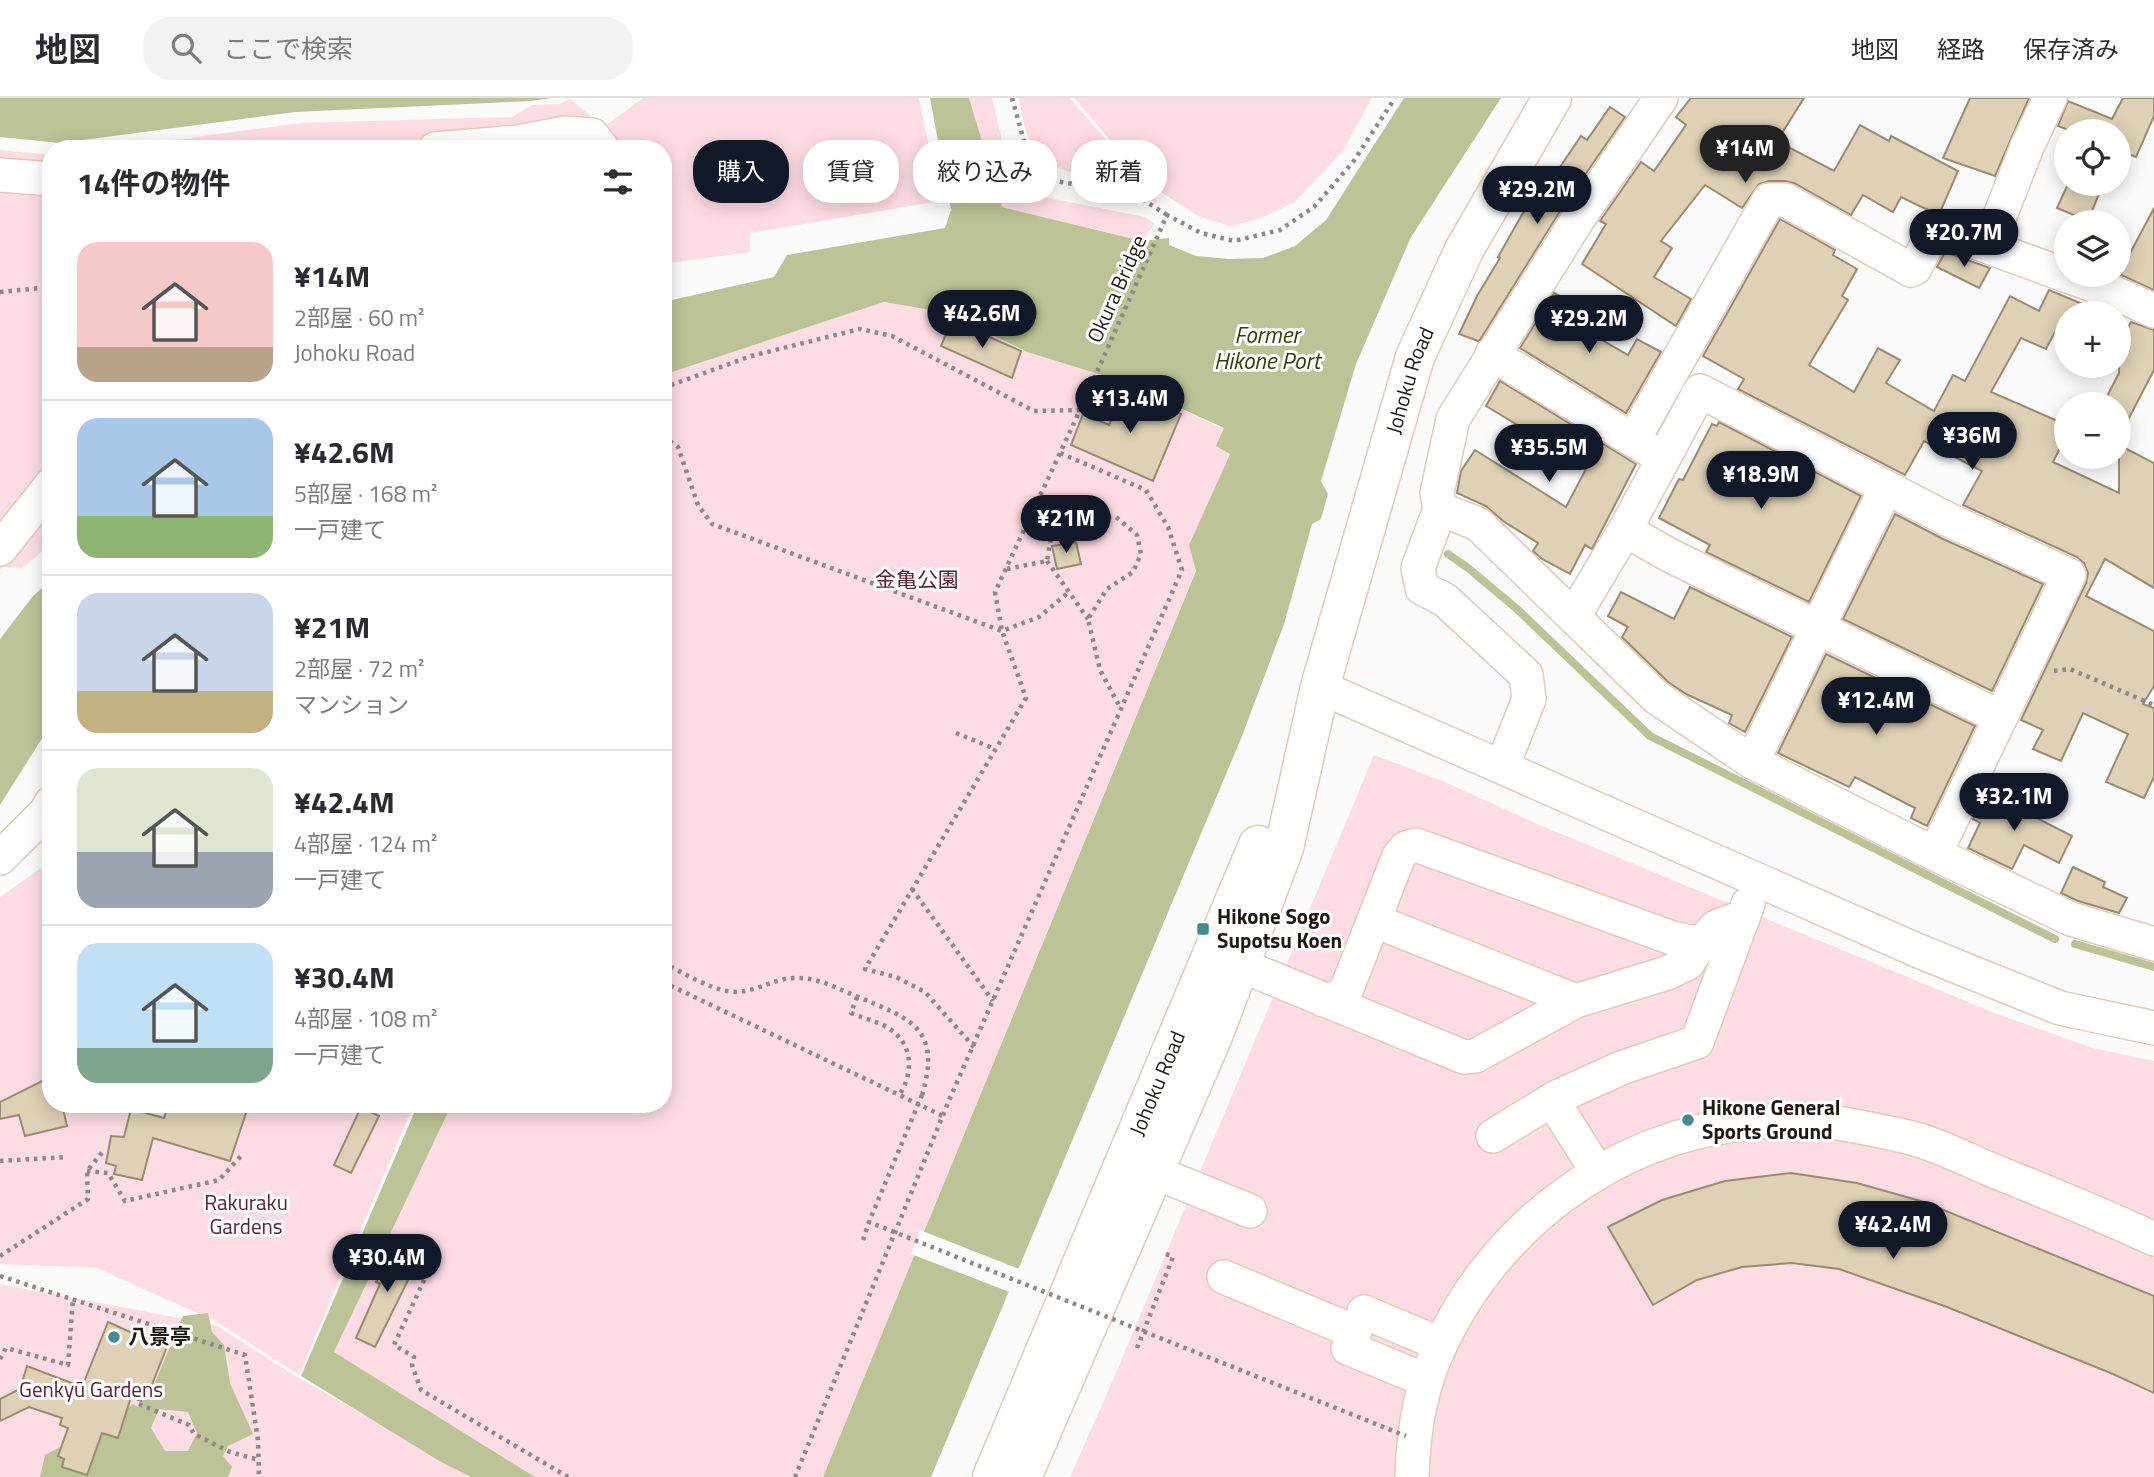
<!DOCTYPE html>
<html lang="ja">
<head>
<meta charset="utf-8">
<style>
	:root { --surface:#fff; --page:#f2f2f3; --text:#2b2b33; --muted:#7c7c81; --line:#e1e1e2; --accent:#111827 }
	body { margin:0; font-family:"Titillium Web","Noto Sans JP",sans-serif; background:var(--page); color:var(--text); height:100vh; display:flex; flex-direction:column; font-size:26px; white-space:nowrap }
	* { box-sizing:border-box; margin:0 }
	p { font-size:23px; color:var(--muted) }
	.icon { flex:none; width:38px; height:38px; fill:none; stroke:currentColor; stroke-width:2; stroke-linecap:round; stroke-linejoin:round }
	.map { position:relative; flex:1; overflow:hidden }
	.sheet { position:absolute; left:42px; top:42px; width:630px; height:973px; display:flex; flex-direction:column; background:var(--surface); border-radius:28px; box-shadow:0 4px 18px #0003 }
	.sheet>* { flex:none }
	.guide { position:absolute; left:693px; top:42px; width:665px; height:63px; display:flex; gap:14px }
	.tools { position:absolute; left:2054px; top:21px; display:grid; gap:14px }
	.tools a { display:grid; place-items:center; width:77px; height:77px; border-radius:50%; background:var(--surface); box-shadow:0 4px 18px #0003; font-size:35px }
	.price { position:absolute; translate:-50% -60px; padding:0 16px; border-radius:24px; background:var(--accent); color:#fff; font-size:23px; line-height:46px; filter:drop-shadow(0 2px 4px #0008) }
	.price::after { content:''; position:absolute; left:50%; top:42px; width:21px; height:16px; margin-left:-10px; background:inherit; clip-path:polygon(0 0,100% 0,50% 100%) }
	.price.on { background:#222; color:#fff }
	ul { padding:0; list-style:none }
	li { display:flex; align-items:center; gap:21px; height:175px; padding:0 35px }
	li+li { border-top:2px solid var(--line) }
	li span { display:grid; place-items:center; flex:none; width:196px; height:140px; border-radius:21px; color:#555 }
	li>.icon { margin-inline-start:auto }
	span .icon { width:84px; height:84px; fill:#fffc; stroke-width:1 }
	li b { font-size:30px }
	h2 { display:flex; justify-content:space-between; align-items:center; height:84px; padding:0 35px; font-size:30px }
	.chip { padding:0 24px; border-radius:28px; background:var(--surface); box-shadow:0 4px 18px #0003; font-size:24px; line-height:63px }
	.chip.on { background:var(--accent); color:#fff }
	header { display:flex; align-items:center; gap:42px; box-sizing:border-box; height:98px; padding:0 35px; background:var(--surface); border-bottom:2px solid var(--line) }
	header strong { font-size:33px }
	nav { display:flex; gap:38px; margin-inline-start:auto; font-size:24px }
	.search { width:490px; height:63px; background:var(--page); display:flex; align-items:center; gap:18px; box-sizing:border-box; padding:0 24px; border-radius:28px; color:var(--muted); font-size:26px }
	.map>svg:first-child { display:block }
	.green { fill:#fedce4 }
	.water { fill:#bcc396; fill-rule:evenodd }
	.pier { fill:#fbfbfb }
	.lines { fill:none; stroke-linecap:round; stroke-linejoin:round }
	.stream { stroke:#bcc396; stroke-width:8 }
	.building { fill:#ded1b5; stroke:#988c72; stroke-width:2 }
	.minor-casing { stroke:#e5cab6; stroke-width:36 }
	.major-casing { stroke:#e5cab6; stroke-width:41 }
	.path { stroke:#8d8985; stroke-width:4.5; stroke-dasharray:3.5 5; stroke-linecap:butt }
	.minor { stroke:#fff; stroke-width:33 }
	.major { stroke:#fff; stroke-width:38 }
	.path-bridge { stroke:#8d8985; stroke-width:4.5; stroke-dasharray:3.5 5; stroke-linecap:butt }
	.poi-dot { fill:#438b8e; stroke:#fff; stroke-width:2.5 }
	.labels { text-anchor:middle; stroke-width:6; stroke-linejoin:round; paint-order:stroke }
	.street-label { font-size:21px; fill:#201710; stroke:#fff }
	.park-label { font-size:21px; fill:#5d2135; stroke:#fff }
	.poi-label { font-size:21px; font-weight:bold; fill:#201710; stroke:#fff; text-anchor:start }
	.water-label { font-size:23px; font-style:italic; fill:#373c04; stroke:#fff }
</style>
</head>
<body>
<header>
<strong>地図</strong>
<div class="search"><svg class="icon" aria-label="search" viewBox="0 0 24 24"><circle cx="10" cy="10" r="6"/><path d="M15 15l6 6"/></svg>ここで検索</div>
<nav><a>地図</a><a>経路</a><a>保存済み</a></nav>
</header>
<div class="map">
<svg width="2154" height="1379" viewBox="0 0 2154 1379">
	<rect width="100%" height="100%" fill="#fbfbfb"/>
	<!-- green -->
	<g class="green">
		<path d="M 643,0 L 919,0 L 940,103 L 750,135 L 750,154 L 663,166 L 663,51 L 108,51 L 300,25 L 512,19 L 532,7 L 560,6 L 570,1 L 604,29 Z"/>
		<path d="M 969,0 L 992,0 L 1014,93 L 1145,119 L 1154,126 L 1143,143 L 1002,109 Z"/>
		<path d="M 1019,0 L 1070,0 L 1123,62 L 1156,97 L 1157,106 C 1150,101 1143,94 1135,90 C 1103,76 1057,82 1035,52 C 1025,39 1022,16 1019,0 Z"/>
		<path d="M 1074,0 L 1372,0 L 1342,54 L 1295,104 L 1259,121 L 1230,128 L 1198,118 L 1147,85 Z"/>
		<path d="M 0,52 L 51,57 L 51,446 L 22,470 L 2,469 L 0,473 Z"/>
		<path d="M 884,204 L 948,215 L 1027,254 L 1118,282 L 1224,331 L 1230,356 L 1189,447 L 1196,472 L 823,1379 L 535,1379 L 334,1254 L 452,1006 L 663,1006 L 663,277 Z"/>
		<path d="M 1374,657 L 1440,682 L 1542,728 L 1997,916 L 2093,950 L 2154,963 L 2154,1379 L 1070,1379 L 1116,1275 Z"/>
		<path d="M 51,763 L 51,1006 L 414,1006 L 299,1277 L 217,1224 L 97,1170 L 0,1166 L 0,799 Z"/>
		<path d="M 0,1186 L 216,1227 L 297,1279 L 474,1379 L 0,1379 Z"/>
	</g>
	<!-- water -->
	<g class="water">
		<path d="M 0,0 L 552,0 L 530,3 L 295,14 L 60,45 L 0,39 Z"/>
		<path d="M 930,0 L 969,0 L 1002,109 L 1142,143 L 1169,140 L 1169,147 L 1196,158 L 1229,161 L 1263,160 L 1295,148 L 1326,122 L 1404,0 L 1501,0 L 1411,139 L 1356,266 L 1321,383 L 1328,396 L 1321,421 L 1312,426 L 1284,526 L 1242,638 L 931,1379 L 823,1379 L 1196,473 L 1189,447 L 1230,356 L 1216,348 L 1224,330 L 1118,282 L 1027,254 L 948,215 L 884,204 L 663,277 L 663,204 L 774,179 L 787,157 L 945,130 L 951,112 Z"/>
		<path d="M 51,482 L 51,626 L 0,707 L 0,541 L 33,498 Z"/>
		<path d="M 418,1006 L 452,1006 L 334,1254 L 535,1379 L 471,1379 L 441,1364 L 301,1278 Z"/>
		<path d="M 208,1215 L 212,1234 L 224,1247 L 230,1285 L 253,1336 L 228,1348 L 223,1358 L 232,1369 L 228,1379 L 40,1379 L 45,1357 L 89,1334 L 112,1328 L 132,1306 L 138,1309 L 153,1289 L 183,1218 ZM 159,1311 L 188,1314 L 197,1335 L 188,1353 L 165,1353 L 151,1330 Z"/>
	</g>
	<!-- pier -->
	<path class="pier" d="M 920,1132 L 1022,1172 L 1012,1195 L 911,1156 Z"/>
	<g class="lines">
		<!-- stream -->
		<g class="stream">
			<path d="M 1448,456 L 1468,470 L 1517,511 L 1650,638 L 2055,841"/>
			<path d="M 2075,846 L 2154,869"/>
		</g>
	</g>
	<!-- building -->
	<g class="building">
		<path d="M 1691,0 L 1804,0 L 1777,43 L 1834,73 L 1860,27 L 1889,43 L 1891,38 L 1958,73 L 1941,112 L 1930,113 L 1901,99 L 1893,114 L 1863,97 L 1851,117 L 1794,85 L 1785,83 L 1769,83 L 1759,86 L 1742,110 L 1705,87 L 1661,143 L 1672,150 L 1654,179 L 1691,201 L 1676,228 L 1582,166 L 1606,126 L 1600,123 L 1641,64 L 1654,73 L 1686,27 L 1676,19 Z"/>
		<path d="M 1970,0 L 2029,0 L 1995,78 L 1943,60 Z"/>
		<path d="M 2123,0 L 2154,0 L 2154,18 L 2136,59 L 2119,52 L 2119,33 L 2071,33 L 2058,28 L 2068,3 L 2112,21 Z"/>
		<path d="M 1610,9 L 1625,19 L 1562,110 L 1480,242 L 1478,243 L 1459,236 L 1477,198 L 1500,160 L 1498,159 L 1528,106 L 1533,109 L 1581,38 L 1587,42 Z"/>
		<path d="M 2068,86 L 2103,86 L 2088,123 L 2057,110 Z"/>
		<path d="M 2154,110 L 2154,192 L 2119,176 Z"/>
		<path d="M 1780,121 L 1835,152 L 1833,157 L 1857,171 L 1842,198 L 1848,202 L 1809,267 L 1854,294 L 1878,250 L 1900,262 L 1886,285 L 1934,313 L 1953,277 L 1965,283 L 2010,198 L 2039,213 L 2049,192 L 2104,215 L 2067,215 L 2067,235 L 2057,230 L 2046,251 L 2021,240 L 1991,294 L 2067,327 L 2067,336 L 2053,364 L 2119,395 L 2119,347 L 2154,365 L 2154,490 L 2105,461 L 2086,498 L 2154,533 L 2154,588 L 2143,606 L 2154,610 L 2154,679 L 2144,700 L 2106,684 L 2128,636 L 2083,615 L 2061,663 L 2033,651 L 2043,632 L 2021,622 L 2086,485 L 2088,475 L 2084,465 L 2077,459 L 1963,407 L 1982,373 L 1924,343 L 1905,377 L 1738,291 L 1744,281 L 1703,258 Z"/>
		<path d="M 1945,154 L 1990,170 L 1979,190 L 1937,169 Z"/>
		<path d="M 1554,195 L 1589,214 L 1580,229 L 1628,257 L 1637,241 L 1661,254 L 1626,315 L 1520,250 Z"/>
		<path d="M 2131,224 L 2154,232 L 2154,272 L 2119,339 L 2119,306 L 2103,306 L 2119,275 L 2119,247 Z"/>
		<path d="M 950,226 L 976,237 L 978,234 L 1021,253 L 1012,280 L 941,248 Z"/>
		<path d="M 1500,283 L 1636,366 L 1592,451 L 1585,447 L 1570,476 L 1542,461 L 1533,453 L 1538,445 L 1503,423 L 1486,408 L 1457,395 L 1461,373 L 1475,352 L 1566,409 L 1587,369 L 1486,308 Z"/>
		<path d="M 1124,293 L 1181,316 L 1153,383 L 1071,347 L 1083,316 L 1109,327 Z"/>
		<path d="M 1719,324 L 1861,398 L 1809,504 L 1706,454 L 1710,447 L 1659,420 L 1679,381 L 1683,382 L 1712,326 L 1717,328 Z"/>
		<path d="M 1895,416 L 1943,441 L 2043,486 L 1992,593 L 1843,521 Z"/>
		<path d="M 1076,444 L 1081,466 L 1057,471 L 1052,448 Z"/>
		<path d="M 1690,489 L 1792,539 L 1745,634 L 1729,625 L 1732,617 L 1686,596 L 1668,584 L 1622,539 L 1628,529 L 1608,518 L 1621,494 L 1674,521 Z"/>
		<path d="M 1826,556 L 1975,628 L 1927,728 L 1911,720 L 1915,710 L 1855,679 L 1849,689 L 1778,655 Z"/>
		<path d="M 1986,694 L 2072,738 L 2059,765 L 2024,747 L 2012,771 L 1968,750 L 1980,725 L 1973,721 Z"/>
		<path d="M 2073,769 L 2105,784 L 2103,789 L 2127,800 L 2119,815 L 2078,803 L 2061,795 Z"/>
		<path d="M 46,981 L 51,991 L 51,1006 L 62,1006 L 67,1028 L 25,1038 L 19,1017 L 0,1021 L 0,1004 Z"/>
		<path d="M 169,1006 L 249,1006 L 230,1063 L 153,1040 L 142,1082 L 114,1076 L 116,1068 L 106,1065 L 111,1038 L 124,1039 L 131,1011 L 164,1020 Z"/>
		<path d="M 361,1009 L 379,1018 L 351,1075 L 334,1067 Z"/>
		<path d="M 1791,1075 L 1857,1085 L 1924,1104 L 2154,1198 L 2154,1295 L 2113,1276 L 1947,1209 L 1839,1171 L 1792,1165 L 1742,1169 L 1697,1182 L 1653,1207 L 1608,1129 L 1662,1102 L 1725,1083 Z"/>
		<path d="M 395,1146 L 416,1156 L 412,1164 L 416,1166 L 375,1249 L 356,1240 L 380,1186 L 376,1184 Z"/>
		<path d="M 108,1224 L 148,1242 L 149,1239 L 168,1246 L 149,1294 L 146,1293 L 141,1303 L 131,1299 L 118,1340 L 102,1335 L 87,1377 L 62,1369 L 64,1361 L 58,1358 L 68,1330 L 60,1327 L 62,1320 L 29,1309 L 0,1323 L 0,1301 L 20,1291 L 27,1268 L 82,1289 Z"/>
	</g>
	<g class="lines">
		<defs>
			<g id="minor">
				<path d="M 435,51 L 518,44 L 565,35 L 592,37 L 603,51"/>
				<path d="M 0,77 L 51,81"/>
				<path d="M 1988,148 L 2027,49 L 2050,0"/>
				<path d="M 1492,256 L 1651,353"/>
				<path d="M 1633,342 L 1769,102 L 1785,102 L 1911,172 L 1915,170 L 1934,132 L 1939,131 L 2117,196 L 2154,213"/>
				<path d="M 1440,411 L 1478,426 L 1656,599 L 1752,664 L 1935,756 L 2071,821 L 2154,846"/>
				<path d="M 1625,432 L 1671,458 L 2000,619"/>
				<path d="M 0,451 L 51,387"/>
				<path d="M 1574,518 L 1625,432 L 1700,293 L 1951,423 L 2069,477 L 1935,756"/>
				<path d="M 1320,589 L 1921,854 L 2060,910 L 2154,930"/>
				<path d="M 1752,664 L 1886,390"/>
				<path d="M 1502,669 L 1529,601 L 1526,577 L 1445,502 L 1422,490 L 1418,470 L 1440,411 L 1437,395 L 1453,321 L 1578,121 L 1661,0"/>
				<path d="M 0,760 L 46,714 L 51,705"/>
				<path d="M 1375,823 L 1576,903"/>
				<path d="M 1240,867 L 1464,959 L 1475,958 L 1576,903 L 1667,875 L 1688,865 L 1700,846 L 1716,829 L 1743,819"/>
				<path d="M 1323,902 C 1334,901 1341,899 1347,890 L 1399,758 L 1406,750 L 1416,747 L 1672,840 L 1700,846"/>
				<path d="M 1552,1002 L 1597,1073"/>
				<path d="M 1493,1038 L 1555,1000 L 1621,970 L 1697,944 L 1748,806"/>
				<path d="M 1154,1074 L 1250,1113"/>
				<path d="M 1224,1179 L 1355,1234"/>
				<path d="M 1364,1214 L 1440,1246"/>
				<path d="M 1348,1250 L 1427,1283"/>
				<path d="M 1412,1379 C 1413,1335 1421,1286 1441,1246 C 1496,1128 1613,1040 1743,1026 C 1771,1022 1804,1019 1833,1024 C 1860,1029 1889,1034 1915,1041 C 1944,1049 1971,1064 1999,1075 C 2051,1096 2103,1117 2154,1141"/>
			</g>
			<g id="major">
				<path id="s1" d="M 992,1379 L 1258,747"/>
				<path id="s2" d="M 1022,1379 L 1213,938 L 1284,750 L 1320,589 L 1415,259 L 1464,152 L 1552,0"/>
			</g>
		</defs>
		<!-- minor casing -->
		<use href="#minor" class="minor-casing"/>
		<!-- major casing -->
		<use href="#major" class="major-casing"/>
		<!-- path -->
		<g class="path">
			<path d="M 1012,0 L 1024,43 L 1035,69 L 1056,83 L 1136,97 L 1167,117"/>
			<path d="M 0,194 L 51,189"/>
			<path d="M 663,290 L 751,258 L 860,231 L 892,238 L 1034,313 L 1080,312 L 1060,355 L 1146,392 L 1168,429 L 1182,472 L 950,1000 L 795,1379"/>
			<path d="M 1080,312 L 1167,117 L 1201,135 L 1234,143 L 1280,132 L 1314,109 L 1353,64 L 1395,0"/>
			<path d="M 663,338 L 678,349 L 698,407 L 712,426 L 1002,533 L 1039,519 L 1069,494"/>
			<path d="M 1047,463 L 1088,521"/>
			<path d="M 1007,471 L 1047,463 L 1051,439 L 1081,420 L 1116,419 L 1137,437 L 1141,456 L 1133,474 L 1107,491 L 1088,521 L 1100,572 L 1121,611"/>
			<path d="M 2054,573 L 2070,571 L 2154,607"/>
			<path d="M 956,635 L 995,651"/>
			<path d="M 912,791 L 993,903"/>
			<path d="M 663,865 C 682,874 708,890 727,893 C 752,898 771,880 795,880 C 817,879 836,890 856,898 C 911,921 942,930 922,997"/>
			<path d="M 663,884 L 943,1018"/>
			<path d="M 857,899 L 851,915 C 863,920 876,923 887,929 C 913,945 914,973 900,996"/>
			<path d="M 974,949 L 925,894 L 896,879 L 865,871 L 1026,600 L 1002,533 L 995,494 L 1060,355"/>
			<path d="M 0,1063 L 67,1059"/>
			<path d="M 87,1073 L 108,1075 L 125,1103 L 219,1082 L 241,1058"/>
			<path d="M 863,1142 L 869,1124"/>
			<path d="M 428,1150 L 432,1165 L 394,1247 L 414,1259 L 412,1267 L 421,1292 L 568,1379"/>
			<path d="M 0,1158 L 88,1101 L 87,1073 L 105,1051"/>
			<path d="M 0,1178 L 245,1257 L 258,1342 L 259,1379"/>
			<path d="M 1137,1250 L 1173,1159 L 1164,1155"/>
			<path d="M 0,1261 L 6,1250 L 68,1267 L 73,1201"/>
			<path d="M 139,1306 L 189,1327 L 194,1336 L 230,1354 L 259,1362"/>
		</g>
		<!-- minor -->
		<use href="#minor" class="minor"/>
		<!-- major -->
		<use href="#major" class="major"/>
		<!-- path-bridge -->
		<path class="path-bridge" d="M 922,997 L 869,1124 L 1406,1338"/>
	</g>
	<!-- markers -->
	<g class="poi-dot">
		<rect x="1196" y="824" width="14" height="14" rx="3.5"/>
		<circle cx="1688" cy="1022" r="7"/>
		<circle cx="114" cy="1239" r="7"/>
	</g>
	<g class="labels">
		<!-- street labels -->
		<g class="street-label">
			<text transform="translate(1117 191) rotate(-66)" y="7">Okura Bridge</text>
			<text dy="7" stroke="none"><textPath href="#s2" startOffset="1166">Johoku Road</textPath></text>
			<text dy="7" stroke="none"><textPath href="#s1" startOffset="427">Johoku Road</textPath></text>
		</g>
		<!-- park labels -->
		<g class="park-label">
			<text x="917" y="489">金亀公園</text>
			<text x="246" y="1112">Rakuraku<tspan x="246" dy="24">Gardens</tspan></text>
			<text x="91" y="1299">Genkyū Gardens</text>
		</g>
		<!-- poi labels -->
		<g class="poi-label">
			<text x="1217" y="826">Hikone Sogo<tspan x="1217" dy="24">Supotsu Koen</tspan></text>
			<text x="1702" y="1017">Hikone General<tspan x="1702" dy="24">Sports Ground</tspan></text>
			<text x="128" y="1246">八景亭</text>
		</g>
		<!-- water labels -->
		<g class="water-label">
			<text x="1267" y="245">Former<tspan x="1267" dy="26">Hikone Port</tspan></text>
		</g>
	</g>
</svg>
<div class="tools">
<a><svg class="icon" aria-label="locate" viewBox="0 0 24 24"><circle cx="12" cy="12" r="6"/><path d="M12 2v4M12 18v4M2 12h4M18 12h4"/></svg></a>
<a><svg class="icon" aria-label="layers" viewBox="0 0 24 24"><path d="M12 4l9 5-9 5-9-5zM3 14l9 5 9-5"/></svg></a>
<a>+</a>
<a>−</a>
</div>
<b class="price on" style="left:1745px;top:87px">¥14M</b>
<b class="price" style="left:1537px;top:128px">¥29.2M</b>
<b class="price" style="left:1964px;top:171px">¥20.7M</b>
<b class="price" style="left:982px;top:252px">¥42.6M</b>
<b class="price" style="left:1589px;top:257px">¥29.2M</b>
<b class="price" style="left:1130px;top:337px">¥13.4M</b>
<b class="price" style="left:1972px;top:374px">¥36M</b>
<b class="price" style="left:1549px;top:386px">¥35.5M</b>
<b class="price" style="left:1761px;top:413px">¥18.9M</b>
<b class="price" style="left:1066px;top:457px">¥21M</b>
<b class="price" style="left:1876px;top:639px">¥12.4M</b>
<b class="price" style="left:2014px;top:735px">¥32.1M</b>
<b class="price" style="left:1893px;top:1163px">¥42.4M</b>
<b class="price" style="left:387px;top:1196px">¥30.4M</b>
<div class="guide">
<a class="chip on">購入</a>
<a class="chip">賃貸</a>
<a class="chip">絞り込み</a>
<a class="chip">新着</a>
</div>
<section class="sheet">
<h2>14件の物件<svg class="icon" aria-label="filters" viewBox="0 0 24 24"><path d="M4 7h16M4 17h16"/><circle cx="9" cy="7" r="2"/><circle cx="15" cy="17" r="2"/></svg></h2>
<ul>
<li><span style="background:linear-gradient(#f6c9c9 75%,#b9a48a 0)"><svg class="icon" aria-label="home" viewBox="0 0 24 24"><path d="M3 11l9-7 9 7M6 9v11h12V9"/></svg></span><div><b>¥14M</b><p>2部屋 · 60 m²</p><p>Johoku Road</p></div></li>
<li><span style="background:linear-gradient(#a9c7e8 70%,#8fb573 0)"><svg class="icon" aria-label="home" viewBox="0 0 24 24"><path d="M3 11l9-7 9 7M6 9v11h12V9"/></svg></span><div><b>¥42.6M</b><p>5部屋 · 168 m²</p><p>一戸建て</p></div></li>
<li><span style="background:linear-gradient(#c9d6e8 70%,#c2b280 0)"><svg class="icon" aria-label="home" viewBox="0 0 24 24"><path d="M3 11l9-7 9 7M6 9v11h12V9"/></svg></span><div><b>¥21M</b><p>2部屋 · 72 m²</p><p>マンション</p></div></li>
<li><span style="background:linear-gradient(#dfe7d0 60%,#9aa5b1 0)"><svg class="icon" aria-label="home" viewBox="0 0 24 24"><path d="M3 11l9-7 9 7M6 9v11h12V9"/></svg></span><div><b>¥42.4M</b><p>4部屋 · 124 m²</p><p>一戸建て</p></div></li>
<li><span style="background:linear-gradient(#bfe0f5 75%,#7fa58c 0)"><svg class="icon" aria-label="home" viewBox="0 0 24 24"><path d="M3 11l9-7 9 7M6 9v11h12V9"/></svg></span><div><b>¥30.4M</b><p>4部屋 · 108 m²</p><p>一戸建て</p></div></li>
</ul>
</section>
</div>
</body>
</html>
